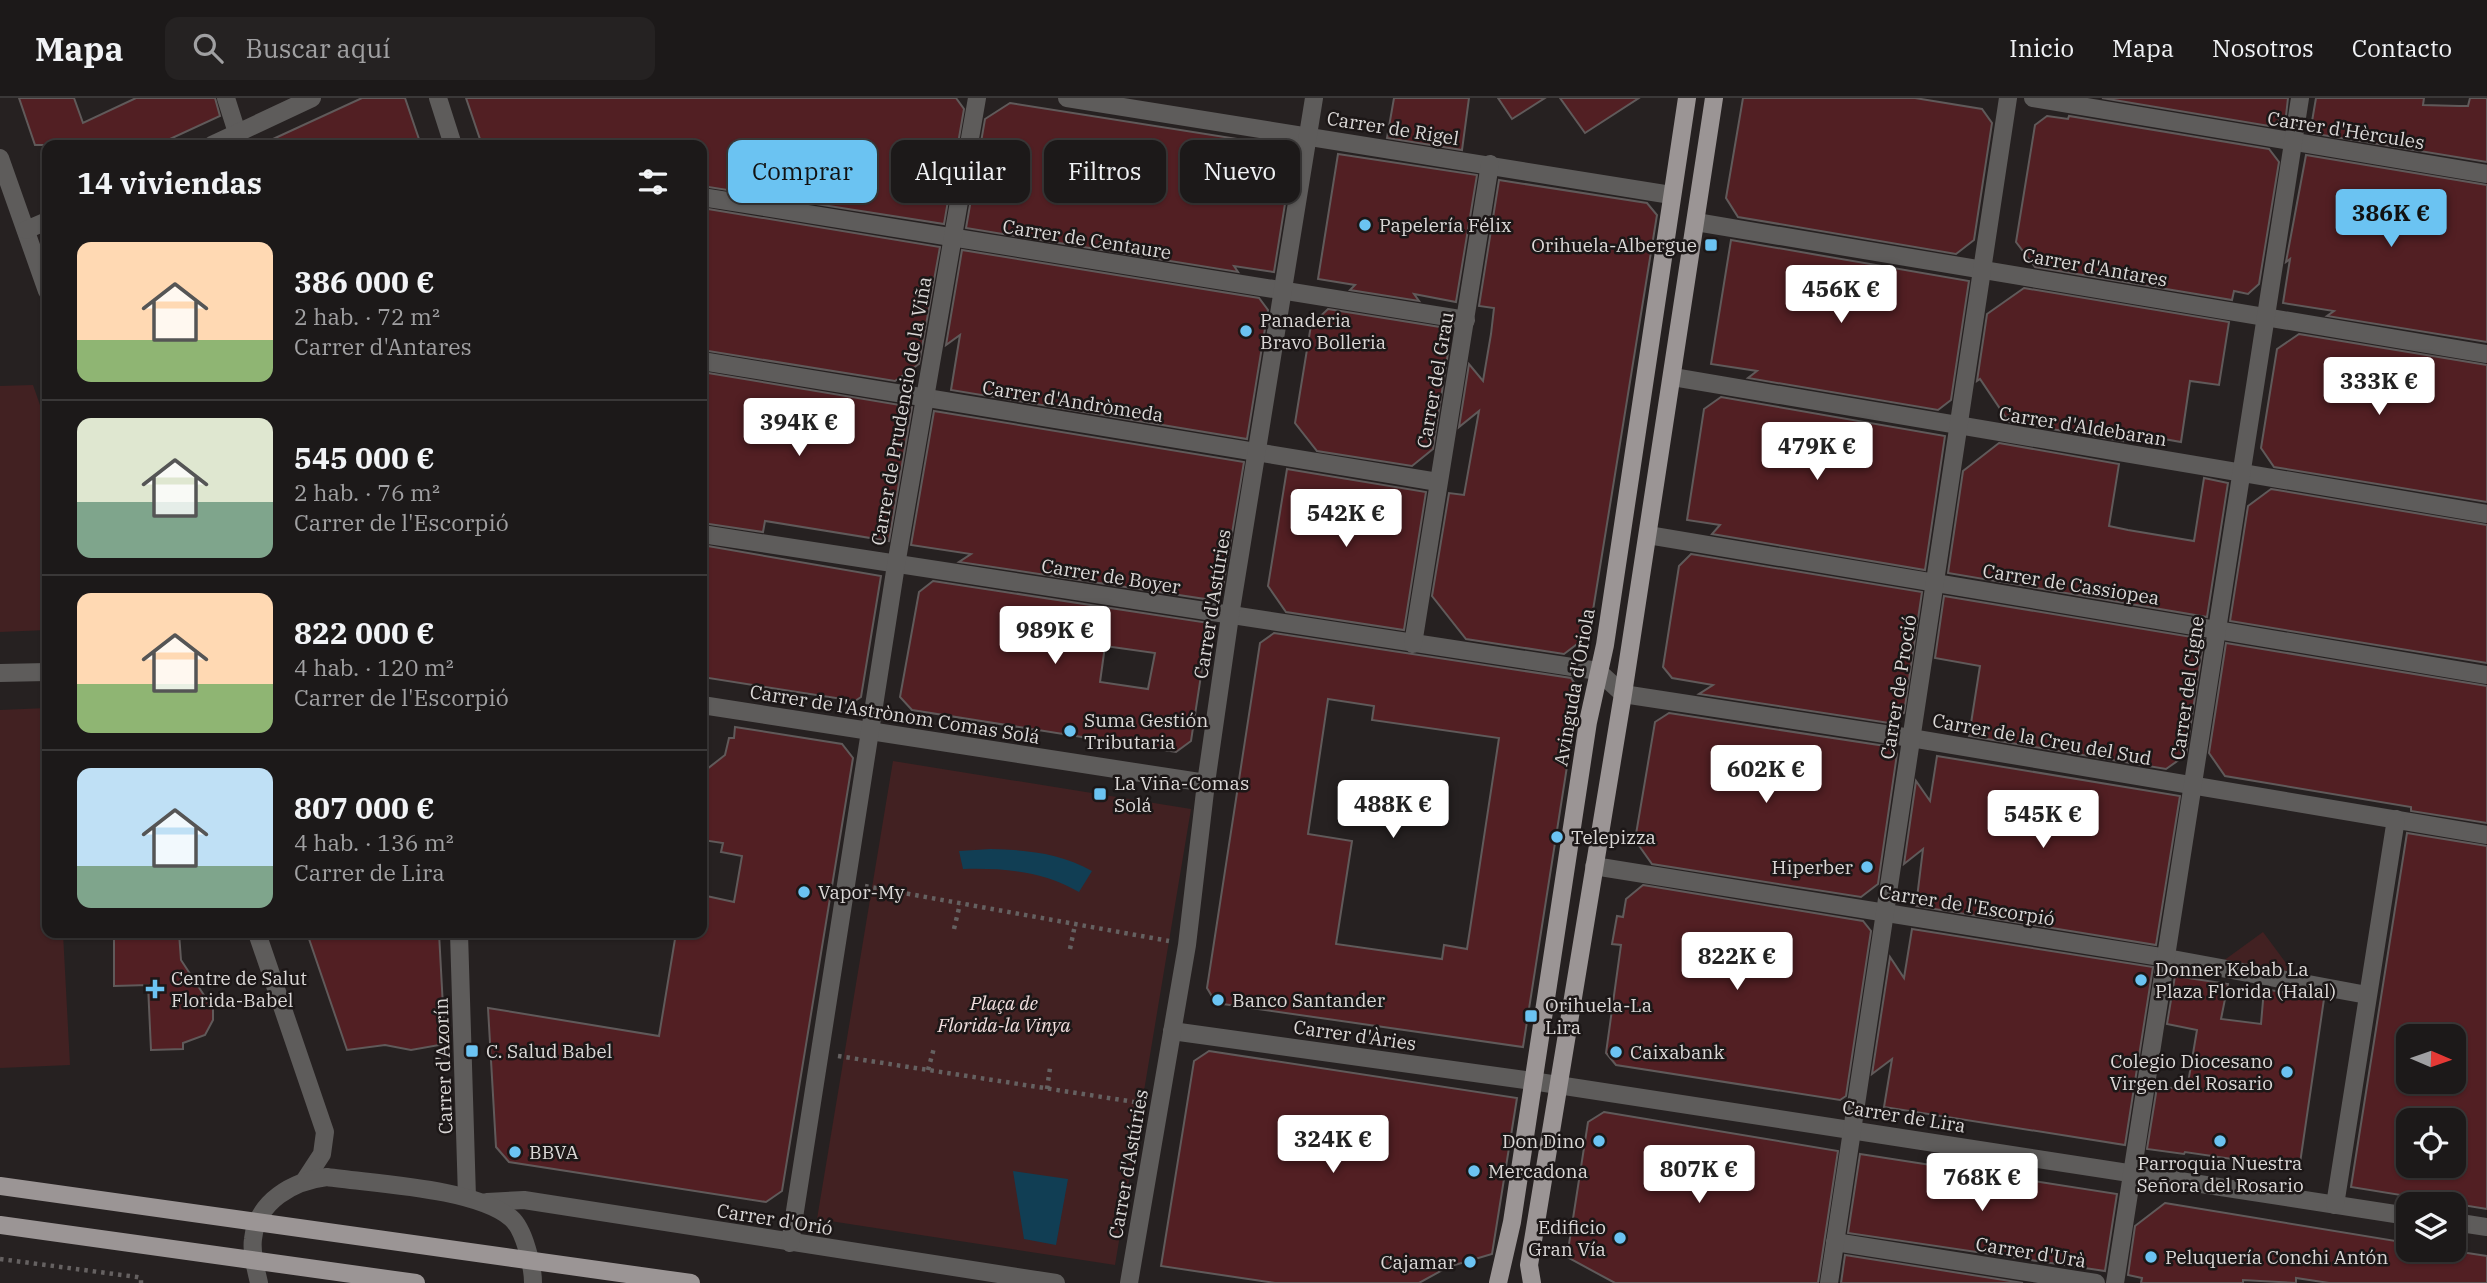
<!DOCTYPE html>
<html lang="es">
<head>
<meta charset="utf-8">
<style>
	:root { --surface:#1c1919; --page:#252222; --text:#f1f3f6; --muted:#a0a0a2; --line:#3a3838; --accent:#6bc3f2 }
	body { margin:0; font-family:"IBM Plex Serif",serif; background:var(--page); color:var(--text); height:100vh; display:flex; flex-direction:column; font-size:26px; white-space:nowrap }
	* { box-sizing:border-box; margin:0 }
	p { font-size:23px; color:var(--muted) }
	.icon { flex:none; width:38px; height:38px; fill:none; stroke:currentColor; stroke-width:2; stroke-linecap:round; stroke-linejoin:round }
	.map { position:relative; flex:1; overflow:hidden }
	.details { position:absolute; left:42px; top:42px; width:665px; height:798px; display:flex; flex-direction:column; background:var(--surface); border-radius:14px; box-shadow:0 2px 5px #0004,0 0 0 2px var(--line) }
	.details>* { flex:none }
	.hud { position:absolute; left:728px; top:42px; width:665px; height:63px; display:flex; gap:14px }
	.needle { width:46px; rotate:92deg }
	.fabs { position:absolute; left:2396px; top:926px; display:grid; gap:14px }
	.fabs a { display:grid; place-items:center; width:70px; height:70px; border-radius:14px; background:var(--surface); box-shadow:0 2px 5px #0004,0 0 0 2px var(--line); font-size:35px }
	.price { position:absolute; translate:-50% -60px; padding:0 16px; border-radius:7px; background:#fff; color:#222; font-size:23px; line-height:46px; filter:drop-shadow(0 2px 4px #0008) }
	.price::after { content:''; position:absolute; left:50%; top:42px; width:21px; height:16px; margin-left:-10px; background:inherit; clip-path:polygon(0 0,100% 0,50% 100%) }
	.price.selected { background:var(--accent); color:#111 }
	ul { padding:0; list-style:none }
	li { display:flex; align-items:center; gap:21px; height:175px; padding:0 35px }
	li+li { border-top:2px solid var(--line) }
	li span { display:grid; place-items:center; flex:none; width:196px; height:140px; border-radius:14px; color:#555 }
	li>.icon { margin-inline-start:auto }
	span .icon { width:84px; height:84px; fill:#fffc; stroke-width:1 }
	li b { font-size:30px }
	h2 { display:flex; justify-content:space-between; align-items:center; height:84px; padding:0 35px; font-size:30px }
	.pill { padding:0 24px; border-radius:14px; background:var(--surface); box-shadow:0 2px 5px #0004,0 0 0 2px var(--line); font-size:24px; line-height:63px }
	.pill.selected { background:var(--accent); color:#111 }
	header { display:flex; align-items:center; gap:42px; box-sizing:border-box; height:98px; padding:0 35px; background:var(--surface); border-bottom:2px solid var(--line) }
	header strong { font-size:33px }
	nav { display:flex; gap:38px; margin-inline-start:auto; font-size:24px }
	.search { width:490px; height:63px; background:var(--page); display:flex; align-items:center; gap:18px; box-sizing:border-box; padding:0 24px; border-radius:14px; color:var(--muted); font-size:26px }
	.map>svg:first-child { display:block }
	.green { fill:#422122 }
	.water { fill:#113e54 }
	.building { fill:#521f23; stroke:#605a5a; stroke-width:2; fill-rule:evenodd }
	.lines { fill:none; stroke-linecap:round; stroke-linejoin:round }
	.path { stroke:#656161; stroke-width:4.5; stroke-dasharray:3.5 5; stroke-linecap:butt }
	.minor { stroke:#5e5c5b; stroke-width:18 }
	.major { stroke:#9b9595; stroke-width:18 }
	.poi-dot { fill:#6bc3f2; stroke:#1c1717; stroke-width:2.5 }
	.labels { text-anchor:middle; stroke-width:5; stroke-linejoin:round; paint-order:stroke }
	.street-label { font-size:19px; fill:#dbd8d7; stroke:#1c1717 }
	.poi-label { font-size:19px; fill:#dbd8d7; stroke:#1c1717; text-anchor:start }
	.park-label { font-size:19px; font-style:italic; fill:#f2dfdf; stroke:#1c1717 }
</style>
</head>
<body>
<header>
<strong>Mapa</strong>
<div class="search"><svg class="icon" aria-label="search" viewBox="0 0 24 24"><circle cx="10" cy="10" r="6"/><path d="M15 15l6 6"/></svg>Buscar aquí</div>
<nav><a>Inicio</a><a>Mapa</a><a>Nosotros</a><a>Contacto</a></nav>
</header>
<div class="map">
<svg width="2487" height="1185" viewBox="0 0 2487 1185">
	<rect width="100%" height="100%" fill="#262121"/>
	<!-- green -->
	<g class="green">
		<path d="M 33,287 L 47,327 L 47,532 L 0,534 L 0,288 Z"/>
		<path d="M 47,610 L 47,835 L 63,835 L 70,967 L 0,970 L 0,612 Z"/>
		<path d="M 893,663 L 1191,711 L 1115,1167 L 817,1121 Z"/>
		<path d="M 2263,834 L 2294,876 L 2219,866 Z"/>
	</g>
	<!-- water -->
	<g class="water">
		<path d="M 991,751 C 1027,752 1060,755 1092,773 L 1079,794 C 1043,773 1005,770 963,771 L 959,753 Z"/>
		<path d="M 1013,1073 L 1068,1081 L 1056,1147 L 1024,1141 Z"/>
	</g>
	<!-- building -->
	<g class="building">
		<path d="M 19,0 L 74,0 L 83,25 L 136,0 L 215,0 L 220,18 L 157,47 L 35,47 Z"/>
		<path d="M 362,0 L 405,0 L 421,47 L 260,47 Z"/>
		<path d="M 466,0 L 956,0 L 964,11 L 944,126 L 702,88 L 702,47 L 482,47 Z"/>
		<path d="M 1394,0 L 1469,0 L 1462,52 L 1387,40 Z"/>
		<path d="M 1498,0 L 1545,0 L 1512,21 Z"/>
		<path d="M 1560,0 L 1639,0 L 1585,35 Z"/>
		<path d="M 1743,0 L 1915,0 L 1982,11 L 1992,25 L 1974,142 L 1956,156 L 1738,119 L 1726,100 Z"/>
		<path d="M 2102,0 L 2288,0 L 2286,18 L 2269,28 Z"/>
		<path d="M 2316,0 L 2424,0 L 2423,7 L 2459,8 L 2468,8 L 2470,0 L 2487,0 L 2487,64 L 2310,35 Z"/>
		<path d="M 1010,5 L 1294,50 L 1274,174 L 1234,168 L 1238,174 L 966,130 L 985,21 Z"/>
		<path d="M 2047,18 L 2068,21 L 2069,18 L 2269,51 L 2279,64 L 2259,186 L 2248,196 L 2234,193 L 2232,202 L 2035,169 L 2016,144 L 2035,27 Z"/>
		<path d="M 1338,56 L 1477,77 L 1456,204 L 1414,196 L 1419,203 L 1350,192 L 1355,187 L 1318,181 Z"/>
		<path d="M 2306,57 L 2487,87 L 2487,244 L 2327,218 L 2334,213 L 2283,205 L 2290,161 L 2286,164 Z"/>
		<path d="M 1499,82 L 1647,105 L 1657,117 L 1589,537 L 1564,556 L 1466,541 L 1432,498 L 1449,395 L 1464,397 L 1479,313 L 1459,329 L 1469,266 L 1483,283 L 1491,236 L 1494,210 L 1479,208 Z"/>
		<path d="M 702,110 L 940,149 L 919,266 L 895,283 L 702,252 Z"/>
		<path d="M 1731,142 L 1969,183 L 1951,302 L 1938,312 L 1748,280 L 1757,273 L 1711,266 Z"/>
		<path d="M 962,152 L 1259,200 L 1268,212 L 1247,341 L 951,292 L 960,237 L 946,247 Z"/>
		<path d="M 2024,190 L 2229,224 L 2219,287 L 2190,283 L 2181,344 L 2125,334 L 2123,343 L 2009,324 L 1980,281 L 1977,283 L 1987,216 Z"/>
		<path d="M 1328,211 L 1440,229 L 1450,242 L 1433,351 L 1412,368 L 1317,353 L 1295,325 L 1311,227 Z"/>
		<path d="M 2299,236 L 2487,267 L 2487,404 L 2274,369 L 2261,350 L 2277,251 Z"/>
		<path d="M 702,274 L 912,309 L 889,443 L 765,423 L 763,434 L 702,425 Z"/>
		<path d="M 1721,299 L 1945,338 L 1925,472 L 1712,436 L 1720,427 L 1687,422 L 1704,311 Z"/>
		<path d="M 934,313 L 1244,364 L 1222,495 L 1213,494 L 1212,502 L 959,464 L 971,456 L 911,447 Z"/>
		<path d="M 1999,345 L 2119,366 L 2109,428 L 2128,432 L 2194,443 L 2204,380 L 2228,385 L 2207,519 L 1948,475 L 1963,373 Z"/>
		<path d="M 1287,371 L 1426,394 L 1404,532 L 1286,514 L 1268,488 Z"/>
		<path d="M 2271,391 L 2487,427 L 2487,565 L 2230,523 L 2248,408 Z"/>
		<path d="M 702,447 L 881,478 L 861,599 L 855,603 L 702,579 Z"/>
		<path d="M 1691,456 L 1922,494 L 1904,615 L 1889,625 L 1699,596 L 1713,587 L 1672,580 L 1663,569 L 1679,468 Z"/>
		<path d="M 933,483 L 1209,525 L 1191,643 L 1176,654 L 912,612 L 900,599 L 919,494 ZM 1105,548 L 1155,555 L 1148,591 L 1100,584 Z"/>
		<path d="M 1944,498 L 2204,541 L 2186,657 L 2166,671 L 1969,638 L 1980,568 L 1935,560 Z"/>
		<path d="M 1274,535 L 1571,580 L 1579,592 L 1523,949 L 1216,905 L 1207,890 L 1260,545 ZM 1328,601 L 1374,608 L 1372,622 L 1499,640 L 1467,851 L 1444,847 L 1442,861 L 1336,846 L 1352,743 L 1308,736 Z"/>
		<path d="M 2226,545 L 2487,588 L 2487,725 L 2411,713 L 2411,709 L 2225,678 L 2209,655 Z"/>
		<path d="M 1669,615 L 1892,649 L 1897,656 L 1878,786 L 1861,799 L 1652,766 L 1635,742 L 1655,624 Z"/>
		<path d="M 735,629 L 842,646 L 853,660 L 782,1093 L 766,1104 L 509,1064 L 496,1049 L 488,910 L 659,938 L 676,835 L 702,835 L 702,797 L 734,804 L 742,758 L 721,754 L 723,745 L 702,742 L 702,675 L 725,657 L 729,640 L 734,640 Z"/>
		<path d="M 1937,658 L 2180,698 L 2156,847 L 1916,808 L 1923,751 L 1904,766 L 1916,683 L 1930,703 Z"/>
		<path d="M 2407,735 L 2487,748 L 2487,1111 L 2351,1089 ZM 2408,938 L 2454,938 L 2454,984 L 2408,984 ZM 2408,1022 L 2454,1022 L 2454,1068 L 2408,1068 Z"/>
		<path d="M 1643,787 L 1863,823 L 1871,833 L 1846,998 L 1840,1002 L 1616,967 L 1606,955 L 1621,847 L 1612,846 L 1617,818 L 1623,819 L 1626,801 Z"/>
		<path d="M 1912,831 L 2153,869 L 2125,1047 L 1884,1009 L 1892,961 L 1872,976 L 1890,859 L 1904,880 Z"/>
		<path d="M 179,835 L 181,862 L 213,911 L 213,922 L 205,937 L 183,945 L 183,951 L 151,952 L 148,887 L 114,888 L 114,836 Z"/>
		<path d="M 307,835 L 439,835 L 445,946 L 411,952 L 385,947 L 347,952 Z"/>
		<path d="M 2175,878 L 2228,886 L 2221,921 L 2261,926 L 2264,891 L 2324,901 L 2299,1072 L 2266,1070 L 2267,1066 L 2185,1054 L 2184,1056 L 2147,1051 L 2157,989 L 2187,991 L 2197,932 L 2167,926 Z"/>
		<path d="M 1209,953 L 1517,1000 L 1492,1156 L 1448,1169 L 1419,1185 L 1275,1185 L 1161,1168 L 1194,963 Z"/>
		<path d="M 1604,1014 L 1838,1053 L 1818,1185 L 1615,1185 L 1567,1159 L 1588,1024 Z"/>
		<path d="M 1860,1056 L 2117,1096 L 2105,1173 L 1848,1135 Z"/>
		<path d="M 2165,1105 L 2408,1145 L 2408,1152 L 2448,1152 L 2487,1158 L 2487,1185 L 2329,1185 L 2296,1180 L 2296,1185 L 2243,1182 L 2243,1185 L 2141,1185 L 2142,1180 L 2128,1177 L 2135,1128 Z"/>
		<path d="M 1845,1157 L 2023,1185 L 1841,1185 Z"/>
	</g>
	<g class="lines">
		<!-- path -->
		<g class="path">
			<path d="M 865,788 L 1169,843"/>
			<path d="M 954,831 L 960,806"/>
			<path d="M 1070,851 L 1075,827"/>
			<path d="M 838,958 L 1141,1005"/>
			<path d="M 928,972 L 934,950"/>
			<path d="M 1047,991 L 1050,970"/>
			<path d="M 0,1161 L 137,1179 L 141,1180 L 141,1185"/>
		</g>
		<!-- minor -->
		<g class="minor">
			<path d="M 226,0 L 240,44"/>
			<path d="M 438,0 L 453,47"/>
			<path d="M 1067,0 L 1671,97"/>
			<path d="M 2033,0 L 2487,76"/>
			<path d="M 212,47 L 312,0"/>
			<path d="M 0,60 L 47,193"/>
			<path d="M 702,99 L 1466,222"/>
			<path d="M 1696,124 L 2487,256"/>
			<path d="M 26,132 L 47,123"/>
			<path d="M 702,263 L 1438,384"/>
			<path d="M 1673,279 L 2487,416"/>
			<path d="M 702,436 L 1598,573 L 1623,596 L 1911,640 L 2487,737"/>
			<path d="M 1648,437 L 2487,577"/>
			<path d="M 1413,546 L 1490,66"/>
			<path d="M 0,575 L 47,574"/>
			<path d="M 702,607 L 1206,685"/>
			<path d="M 1594,768 L 2167,860 L 2367,897"/>
			<path d="M 257,835 L 325,1034 L 322,1056 L 305,1082"/>
			<path d="M 459,835 L 467,1099"/>
			<path d="M 1172,933 L 1532,983 L 2408,1118"/>
			<path d="M 487,1104 L 524,1102 L 1056,1185"/>
			<path d="M 2335,1107 L 2396,721"/>
			<path d="M 2454,1124 L 2487,1129"/>
			<path d="M 1835,1144 L 2096,1185"/>
			<path d="M 790,1145 L 896,467 L 977,0"/>
			<path d="M 259,1185 C 256,1171 251,1155 253,1141 C 257,1103 293,1083 327,1079 C 375,1086 475,1090 511,1120 C 524,1131 533,1168 533,1185"/>
			<path d="M 1129,1185 L 1187,847 L 1206,685 L 1230,518 L 1314,0"/>
			<path d="M 1829,1185 L 2008,0"/>
			<path d="M 2115,1185 L 2300,0"/>
		</g>
		<!-- major -->
		<g class="major">
			<path d="M 0,1088 L 691,1185"/>
			<path d="M 0,1127 L 416,1185"/>
			<path d="M 1498,1185 L 1512,1124 L 1588,624 L 1605,547 L 1687,0"/>
			<path d="M 1532,1185 L 1529,1167 L 1623,596 L 1714,0"/>
		</g>
	</g>
	<!-- markers -->
	<g class="poi-dot">
		<circle cx="1365" cy="127" r="7"/>
		<rect x="1704" y="140" width="14" height="14" rx="3.5"/>
		<circle cx="1246" cy="233" r="7"/>
		<circle cx="1070" cy="633" r="7"/>
		<rect x="1093" y="689" width="14" height="14" rx="3.5"/>
		<circle cx="1557" cy="739" r="7"/>
		<circle cx="1867" cy="769" r="7"/>
		<circle cx="804" cy="794" r="7"/>
		<circle cx="2141" cy="882" r="7"/>
		<path d="M151.5 880.5h7v7h7v7h-7v7h-7v-7h-7v-7h7z"/>
		<circle cx="1218" cy="902" r="7"/>
		<rect x="1524" y="911" width="14" height="14" rx="3.5"/>
		<rect x="465" y="946" width="14" height="14" rx="3.5"/>
		<circle cx="1616" cy="954" r="7"/>
		<circle cx="2287" cy="974" r="7"/>
		<circle cx="1599" cy="1043" r="7"/>
		<circle cx="2220" cy="1043" r="7"/>
		<circle cx="515" cy="1054" r="7"/>
		<circle cx="1474" cy="1073" r="7"/>
		<circle cx="1620" cy="1140" r="7"/>
		<circle cx="2151" cy="1159" r="7"/>
		<circle cx="1470" cy="1164" r="7"/>
	</g>
	<g class="labels">
		<!-- street labels -->
		<g class="street-label">
			<text transform="translate(1393 30) rotate(9)" y="7">Carrer de Rigel</text>
			<text transform="translate(2346 32) rotate(9)" y="7">Carrer d'Hèrcules</text>
			<text transform="translate(1087 141) rotate(9)" y="7">Carrer de Centaure</text>
			<text transform="translate(2095 169) rotate(10)" y="7">Carrer d'Antares</text>
			<text transform="translate(1435 282) rotate(-80)" y="7">Carrer del Grau</text>
			<text transform="translate(1073 303) rotate(9)" y="7">Carrer d'Andròmeda</text>
			<text transform="translate(901 313) rotate(-80)" y="7">Carrer de Prudencio de la Viña</text>
			<text transform="translate(2083 328) rotate(9)" y="7">Carrer d'Aldebaran</text>
			<text transform="translate(1111 478) rotate(9)" y="7">Carrer de Boyer</text>
			<text transform="translate(2071 486) rotate(9)" y="7">Carrer de Cassiopea</text>
			<text transform="translate(1212 506) rotate(-81)" y="7">Carrer d'Astúries</text>
			<text transform="translate(1574 589) rotate(-80)" y="7">Avinguda d'Oriola</text>
			<text transform="translate(1898 589) rotate(-81)" y="7">Carrer de Proció</text>
			<text transform="translate(2187 590) rotate(-82)" y="7">Carrer del Cigne</text>
			<text transform="translate(895 616) rotate(9)" y="7">Carrer de l'Astrònom Comas Solá</text>
			<text transform="translate(2042 641) rotate(10)" y="7">Carrer de la Creu del Sud</text>
			<text transform="translate(1967 807) rotate(9)" y="7">Carrer de l'Escorpió</text>
			<text transform="translate(1355 937) rotate(8)" y="7">Carrer d'Àries</text>
			<text transform="translate(443 968) rotate(-92)" y="7">Carrer d'Azorín</text>
			<text transform="translate(1904 1018) rotate(9)" y="7">Carrer de Lira</text>
			<text transform="translate(1128 1066) rotate(-80)" y="7">Carrer d'Astúries</text>
			<text transform="translate(775 1121) rotate(9)" y="7">Carrer d'Orió</text>
			<text transform="translate(2031 1154) rotate(9)" y="7">Carrer d'Urà</text>
		</g>
		<!-- poi labels -->
		<g class="poi-label">
			<text x="1379" y="134">Papelería Félix</text>
			<text x="1697" y="154" text-anchor="end">Orihuela-Albergue</text>
			<text x="1260" y="229">Panaderia<tspan x="1260" dy="22">Bravo Bolleria</tspan></text>
			<text x="1084" y="629">Suma Gestión<tspan x="1084" dy="22">Tributaria</tspan></text>
			<text x="1114" y="692">La Viña-Comas<tspan x="1114" dy="22">Solá</tspan></text>
			<text x="1571" y="746">Telepizza</text>
			<text x="1853" y="776" text-anchor="end">Hiperber</text>
			<text x="818" y="801">Vapor-My</text>
			<text x="2155" y="878">Donner Kebab La<tspan x="2155" dy="22">Plaza Florida (Halal)</tspan></text>
			<text x="171" y="887">Centre de Salut<tspan x="171" dy="22">Florida-Babel</tspan></text>
			<text x="1232" y="909">Banco Santander</text>
			<text x="1545" y="914">Orihuela-La<tspan x="1545" dy="22">Lira</tspan></text>
			<text x="486" y="960">C. Salud Babel</text>
			<text x="1630" y="961">Caixabank</text>
			<text x="2273" y="970" text-anchor="end">Colegio Diocesano<tspan x="2273" dy="22">Virgen del Rosario</tspan></text>
			<text x="1585" y="1050" text-anchor="end">Don Dino</text>
			<text x="529" y="1061">BBVA</text>
			<text x="2220" y="1072" text-anchor="middle">Parroquia Nuestra<tspan x="2220" dy="22">Señora del Rosario</tspan></text>
			<text x="1488" y="1080">Mercadona</text>
			<text x="1606" y="1136" text-anchor="end">Edificio<tspan x="1606" dy="22">Gran Vía</tspan></text>
			<text x="2165" y="1166">Peluquería Conchi Antón</text>
			<text x="1456" y="1171" text-anchor="end">Cajamar</text>
		</g>
		<!-- park labels -->
		<g class="park-label">
			<text x="1004" y="912">Plaça de<tspan x="1004" dy="22">Florida-la Vinya</tspan></text>
		</g>
	</g>
</svg>
<div class="fabs">
<a><svg class="needle" viewBox="-14 -14 28 28"><path d="M0-13l5 13h-10z" fill="#e53935"/><path d="M0 13l5-13h-10z" fill="#a0a0a2"/></svg></a>
<a><svg class="icon" aria-label="locate" viewBox="0 0 24 24"><circle cx="12" cy="12" r="6"/><path d="M12 2v4M12 18v4M2 12h4M18 12h4"/></svg></a>
<a><svg class="icon" aria-label="layers" viewBox="0 0 24 24"><path d="M12 4l9 5-9 5-9-5zM3 14l9 5 9-5"/></svg></a>
</div>
<b class="price selected" style="left:2391px;top:151px">386K €</b>
<b class="price" style="left:1841px;top:227px">456K €</b>
<b class="price" style="left:2379px;top:319px">333K €</b>
<b class="price" style="left:799px;top:360px">394K €</b>
<b class="price" style="left:1817px;top:384px">479K €</b>
<b class="price" style="left:1346px;top:451px">542K €</b>
<b class="price" style="left:1055px;top:568px">989K €</b>
<b class="price" style="left:1766px;top:707px">602K €</b>
<b class="price" style="left:1393px;top:742px">488K €</b>
<b class="price" style="left:2043px;top:752px">545K €</b>
<b class="price" style="left:1737px;top:894px">822K €</b>
<b class="price" style="left:1333px;top:1077px">324K €</b>
<b class="price" style="left:1699px;top:1107px">807K €</b>
<b class="price" style="left:1982px;top:1115px">768K €</b>
<div class="hud">
<a class="pill selected">Comprar</a>
<a class="pill">Alquilar</a>
<a class="pill">Filtros</a>
<a class="pill">Nuevo</a>
</div>
<section class="details">
<h2>14 viviendas<svg class="icon" aria-label="filters" viewBox="0 0 24 24"><path d="M4 7h16M4 17h16"/><circle cx="9" cy="7" r="2"/><circle cx="15" cy="17" r="2"/></svg></h2>
<ul>
<li><span style="background:linear-gradient(#ffd9b3 70%,#8fb573 0)"><svg class="icon" aria-label="home" viewBox="0 0 24 24"><path d="M3 11l9-7 9 7M6 9v11h12V9"/></svg></span><div><b>386 000 €</b><p>2 hab. · 72 m²</p><p>Carrer d'Antares</p></div></li>
<li><span style="background:linear-gradient(#dfe7d0 60%,#7fa58c 0)"><svg class="icon" aria-label="home" viewBox="0 0 24 24"><path d="M3 11l9-7 9 7M6 9v11h12V9"/></svg></span><div><b>545 000 €</b><p>2 hab. · 76 m²</p><p>Carrer de l'Escorpió</p></div></li>
<li><span style="background:linear-gradient(#ffd9b3 65%,#8fb573 0)"><svg class="icon" aria-label="home" viewBox="0 0 24 24"><path d="M3 11l9-7 9 7M6 9v11h12V9"/></svg></span><div><b>822 000 €</b><p>4 hab. · 120 m²</p><p>Carrer de l'Escorpió</p></div></li>
<li><span style="background:linear-gradient(#bfe0f5 70%,#7fa58c 0)"><svg class="icon" aria-label="home" viewBox="0 0 24 24"><path d="M3 11l9-7 9 7M6 9v11h12V9"/></svg></span><div><b>807 000 €</b><p>4 hab. · 136 m²</p><p>Carrer de Lira</p></div></li>
</ul>
</section>
</div>
</body>
</html>
